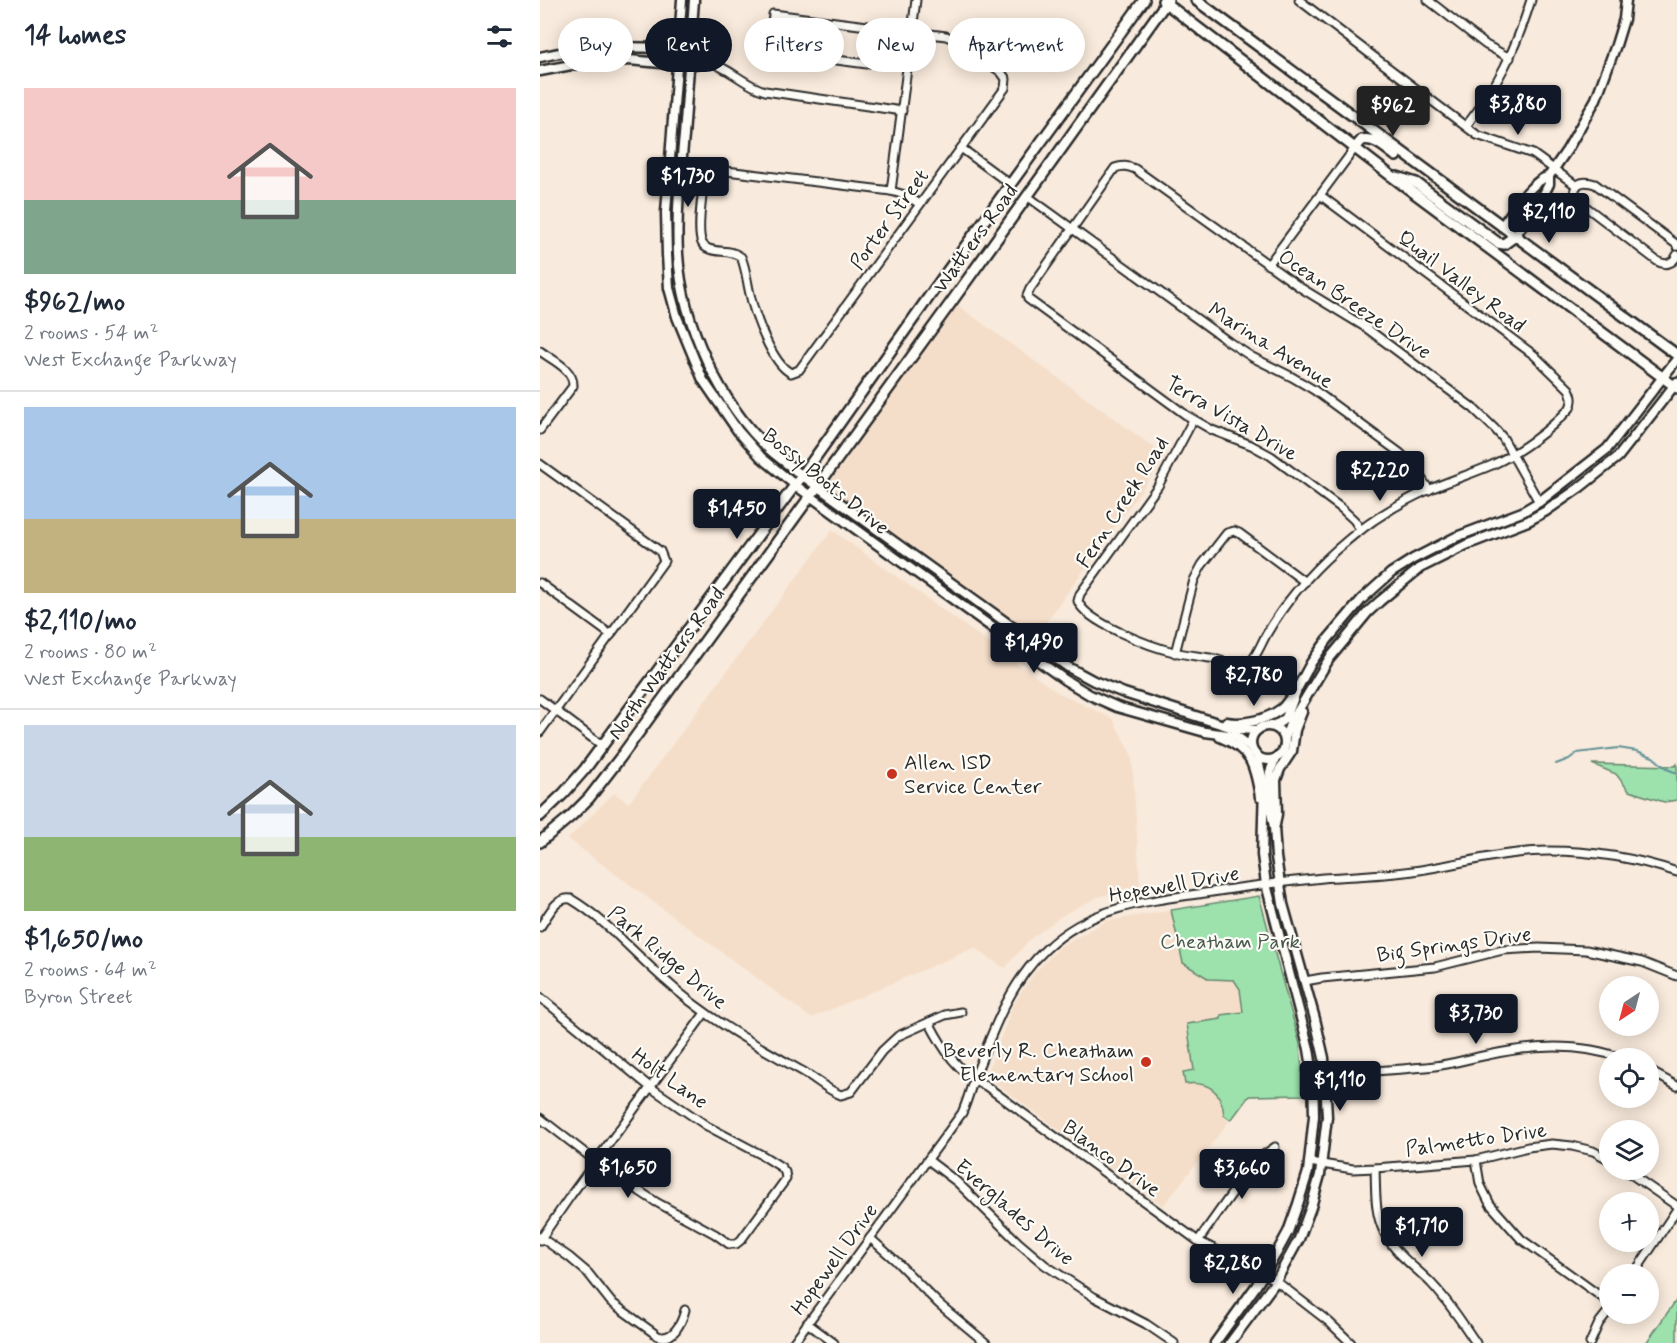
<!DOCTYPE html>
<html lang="en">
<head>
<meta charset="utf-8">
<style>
	:root { --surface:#fff; --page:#f6f6f7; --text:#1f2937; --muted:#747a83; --line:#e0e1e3; --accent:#111827 }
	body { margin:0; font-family:Mynerve,sans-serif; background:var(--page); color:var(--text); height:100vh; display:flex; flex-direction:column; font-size:22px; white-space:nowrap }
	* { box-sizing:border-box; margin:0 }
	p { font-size:20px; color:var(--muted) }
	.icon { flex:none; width:33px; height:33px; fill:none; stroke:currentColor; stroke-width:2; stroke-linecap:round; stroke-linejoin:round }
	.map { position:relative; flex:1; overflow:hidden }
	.drawer { display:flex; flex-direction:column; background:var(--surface); width:540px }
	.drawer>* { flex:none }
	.guide { position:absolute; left:18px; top:18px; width:570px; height:54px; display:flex; gap:12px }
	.needle { width:39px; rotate:216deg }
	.tools { position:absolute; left:1059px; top:976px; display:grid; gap:12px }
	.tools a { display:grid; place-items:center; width:60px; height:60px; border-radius:50%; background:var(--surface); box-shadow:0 3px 15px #0003; font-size:30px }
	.price { position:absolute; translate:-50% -51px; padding:0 14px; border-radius:6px; background:var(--accent); color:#fff; font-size:20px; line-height:39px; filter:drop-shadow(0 2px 3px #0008) }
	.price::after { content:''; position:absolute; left:50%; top:36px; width:18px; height:14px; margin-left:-9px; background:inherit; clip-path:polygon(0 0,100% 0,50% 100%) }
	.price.selected { background:#222; color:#fff }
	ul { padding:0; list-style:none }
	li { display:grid; align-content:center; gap:12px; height:318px; padding:0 24px }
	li+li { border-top:2px solid var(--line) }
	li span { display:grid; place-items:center; height:186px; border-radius:0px; color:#555 }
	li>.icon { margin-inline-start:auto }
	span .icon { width:108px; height:108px; fill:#fffc; stroke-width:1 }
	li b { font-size:26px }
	h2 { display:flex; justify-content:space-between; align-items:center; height:72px; padding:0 24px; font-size:26px }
	.tag { padding:0 21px; border-radius:27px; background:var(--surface); box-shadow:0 3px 15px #0003; font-size:21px; line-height:54px }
	.tag.selected { background:var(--accent); color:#fff }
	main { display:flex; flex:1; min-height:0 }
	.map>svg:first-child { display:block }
	.built { fill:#f5dec9 }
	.green { fill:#9de1ad; stroke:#64866c; stroke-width:1.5 }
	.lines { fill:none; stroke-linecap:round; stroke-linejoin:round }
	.stream { stroke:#629299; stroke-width:2 }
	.minor-casing { stroke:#2b2b2b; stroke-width:11 }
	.tertiary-casing { stroke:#2b2b2b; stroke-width:13 }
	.secondary-casing { stroke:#2b2b2b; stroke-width:14 }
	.minor { stroke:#fdfcf7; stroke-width:7 }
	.tertiary { stroke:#fdfcf7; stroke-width:8 }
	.secondary { stroke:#fdfcf7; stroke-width:9 }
	.poi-dot { fill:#c8321e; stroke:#fdfcf7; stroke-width:2 }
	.labels { text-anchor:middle; stroke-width:4.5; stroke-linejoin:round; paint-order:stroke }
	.street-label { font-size:21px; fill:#2b2b2b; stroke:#fdfcf7 }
	.poi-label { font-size:21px; fill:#2b2b2b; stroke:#fdfcf7; text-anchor:start }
	.park-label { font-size:21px; fill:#48584c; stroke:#fdfcf7 }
</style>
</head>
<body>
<main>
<section class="drawer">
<h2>14 homes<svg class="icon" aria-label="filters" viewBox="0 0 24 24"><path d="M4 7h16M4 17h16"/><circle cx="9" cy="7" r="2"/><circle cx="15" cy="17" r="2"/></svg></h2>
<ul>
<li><span style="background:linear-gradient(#f6c9c9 60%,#7fa58c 0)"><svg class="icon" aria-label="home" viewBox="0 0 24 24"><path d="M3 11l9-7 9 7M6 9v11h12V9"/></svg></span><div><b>$962/mo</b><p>2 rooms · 54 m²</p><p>West Exchange Parkway</p></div></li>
<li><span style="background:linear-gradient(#a9c7e8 60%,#c2b280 0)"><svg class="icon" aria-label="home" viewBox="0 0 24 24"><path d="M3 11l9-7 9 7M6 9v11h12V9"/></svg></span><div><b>$2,110/mo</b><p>2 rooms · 80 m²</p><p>West Exchange Parkway</p></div></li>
<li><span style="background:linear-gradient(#c9d6e8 60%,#8fb573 0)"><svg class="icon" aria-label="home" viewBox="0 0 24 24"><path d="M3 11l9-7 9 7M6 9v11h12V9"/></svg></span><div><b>$1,650/mo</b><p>2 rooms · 64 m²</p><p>Byron Street</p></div></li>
</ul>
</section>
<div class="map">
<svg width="1137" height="1343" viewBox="0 0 1137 1343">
	<rect width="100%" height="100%" fill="#f8eadc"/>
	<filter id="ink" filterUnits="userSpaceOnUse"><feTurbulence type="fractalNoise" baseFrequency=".0167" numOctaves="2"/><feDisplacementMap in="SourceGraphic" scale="12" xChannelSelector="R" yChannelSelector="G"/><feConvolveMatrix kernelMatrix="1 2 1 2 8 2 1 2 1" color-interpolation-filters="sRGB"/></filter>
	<g filter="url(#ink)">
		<!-- built -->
		<g class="built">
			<path d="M 417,305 L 626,456 L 496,636 L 287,485 Z"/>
			<path d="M 292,530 L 517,692 L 573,719 L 592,756 L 600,886 L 578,891 L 558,897 L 523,915 L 489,940 L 465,968 L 434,948 L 271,1018 L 28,839 L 74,793 L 89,803 Z"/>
			<path d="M 719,896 L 764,1095 L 709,1096 L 623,1206 L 446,1076 L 473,1005 L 494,973 L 521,946 L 566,921 Z"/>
		</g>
		<!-- green -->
		<g class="green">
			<path d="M 1052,764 L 1135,766 L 1137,764 L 1137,800 L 1124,802 L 1089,791 L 1076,774 Z"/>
			<path d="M 719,896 L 760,1044 L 764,1095 L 709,1096 L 691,1120 L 684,1115 C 682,1091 669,1081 645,1084 L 643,1072 L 654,1070 L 647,1024 L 681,1019 L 681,1015 L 703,1012 L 700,989 L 694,980 L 669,979 L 643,963 L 631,910 Z"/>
			<path d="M 1137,1299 L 1137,1343 L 1106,1343 Z"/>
		</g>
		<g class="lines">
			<!-- stream -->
			<path class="stream" d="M 1016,764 L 1029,759 L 1037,753 L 1078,748 L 1097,751 L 1113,757 L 1127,769 L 1137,773"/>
			<defs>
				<g id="minor">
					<path d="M 759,0 L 937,135 L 993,154 L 1037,186"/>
					<path d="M 888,0 L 946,45 L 970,58"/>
					<path d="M 332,26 L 327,64 L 236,52 L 230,45 L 233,14 L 406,36 L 413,39 L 461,72 L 466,79 L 465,88 L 259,370 L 251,373 C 232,364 214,314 210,294 C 207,282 206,268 201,257 C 191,249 180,253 169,249 C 166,248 163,245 162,243 C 156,231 163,189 165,175 L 167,171 L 170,169 L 351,191 L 365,195 L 380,204"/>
					<path d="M 169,62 C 190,68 204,85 225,91 L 362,111"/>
					<path d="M 149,66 L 169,62 L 150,50"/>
					<path d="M 926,126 C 959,84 975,51 991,0"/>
					<path d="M 421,148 L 470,184"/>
					<path d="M 351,191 L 376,0"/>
					<path d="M 487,196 L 689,342 L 712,357 L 752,377 L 774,390 L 860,453 L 872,464 L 889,490"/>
					<path d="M 1137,246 L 1136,244 L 1055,184 C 1041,179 1030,185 1037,200 L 1117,261 C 1125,266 1133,264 1137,255"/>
					<path d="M 728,265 L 815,148"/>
					<path d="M 0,351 C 12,360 34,369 33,386 L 0,430"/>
					<path d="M 653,420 L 618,486 L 540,594 L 538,601 C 545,622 612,647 634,652 C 646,655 658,656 670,658 C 681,660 691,666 702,667 C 714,664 720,646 726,635 C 744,604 769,574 796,550 C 823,526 854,505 888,490 C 909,481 931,474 952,465 C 980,452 1009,431 1030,408 C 1033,401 1033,397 1029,389 L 994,355 L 780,195"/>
					<path d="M 0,464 L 120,551 L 124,561 L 0,732"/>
					<path d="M 821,530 L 814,520 L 801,508 L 731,456 L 711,445 L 672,430 L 646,415 L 488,299 L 487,296 L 490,289 L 575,168 C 583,165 588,166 595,169 L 761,288 L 825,327 L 933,408 L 955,429 L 963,438 L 999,502"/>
					<path d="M 0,583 L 71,635"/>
					<path d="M 635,653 L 654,580 L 662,565 L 687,533 L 694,531 L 699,533 L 765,582"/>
					<path d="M 0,699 L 63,746"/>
					<path d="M 0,927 C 8,916 16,896 31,899 C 66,920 94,953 125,980 C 166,1018 214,1044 262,1071 C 275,1078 287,1090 301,1095 L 311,1092 L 342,1051 L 358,1036 L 405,1015 L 421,1012"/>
					<path d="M 765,981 L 782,978 L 895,967 L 963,950 L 999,948 L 1046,950 L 1102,962 L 1137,976"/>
					<path d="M 0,997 L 110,1087 L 167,1126 L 222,1155 L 241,1167 L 245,1172 L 246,1179 L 201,1240 L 196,1244 L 189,1244 L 175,1234 L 116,1202 L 67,1170 L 0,1118"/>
					<path d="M 389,1022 C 403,1049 418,1073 446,1086 L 658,1241 L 724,1274 L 736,1281 L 789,1322 L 811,1343"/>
					<path d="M 1108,1070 L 1137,1086"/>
					<path d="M 785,1076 C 822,1071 858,1070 895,1066 C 913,1064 931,1058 948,1055 C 993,1045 1040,1042 1084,1059"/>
					<path d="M 388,1160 L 417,1182 L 479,1243 L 505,1265 L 554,1297 L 606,1324 L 634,1343"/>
					<path d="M 936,1160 L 940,1184 L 950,1204 L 981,1239 L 1070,1303"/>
					<path d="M 769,1162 L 813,1169 L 835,1168 L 936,1160 L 988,1147 L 1012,1144 L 1032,1146 L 1053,1151 L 1070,1160"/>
					<path d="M 835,1168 C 836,1190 834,1212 844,1232 C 854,1253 875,1267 891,1283 C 908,1301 922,1322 936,1343"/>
					<path d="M 1085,1170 L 1137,1206"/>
					<path d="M 0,1237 L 29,1257 L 48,1273 L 71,1302 L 118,1336 C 133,1342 142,1322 145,1310"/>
					<path d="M 330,1238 L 356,1261 L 399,1304 L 446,1343"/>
					<path d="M 0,1240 L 31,1195 L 165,1013"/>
					<path d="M 658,1241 L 715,1161 L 735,1147"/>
					<path d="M 1093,1275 L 1137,1209"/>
					<path d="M 267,1323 L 294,1343"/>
					<path d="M 253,1343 L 422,1113 C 427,1102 430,1090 434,1079 C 452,1033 469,983 506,949 C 551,906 607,901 665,893 C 704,887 743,882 783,878 C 813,876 843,875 873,871 C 919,865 961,851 1008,851 C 1051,851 1096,858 1137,872"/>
					<path d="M 1050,1343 L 1059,1323 L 1070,1309"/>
				</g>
				<g id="tertiary">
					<path d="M 142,0 L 126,212 L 127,255 L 129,288 L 137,317 L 163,380 L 198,431 L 221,457 L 255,485 L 525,680 L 550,695 L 577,707 L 665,732 L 696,736 L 711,747"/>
					<path d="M 154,0 C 151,45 147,91 144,136 C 140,175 136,214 138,254 C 142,323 180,404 231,451 C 239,458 248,464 256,471 L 528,667 L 554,681 L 584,693 L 696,729 L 717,730"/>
					<path d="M 0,57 C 49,45 100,46 150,50"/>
					<path d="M 0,71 L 47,62 L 89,60 L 142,65"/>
					<path d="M 962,226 C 974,210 990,182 1009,176"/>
					<path d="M 975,236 L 1004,194 L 1009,184 L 1009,176 L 1027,150 L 1056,99 L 1076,45 L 1084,19 L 1086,0"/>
					<path d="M 686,722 C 703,725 727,720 741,709 C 746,705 749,699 753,694"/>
					<circle cx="728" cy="743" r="17"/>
					<path d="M 731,726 L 739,723 L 746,718 L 757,689 L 771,663 L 788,639 L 822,599 L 851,573 L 873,559 L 916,537 L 982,512 L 999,502 L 1067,449 L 1137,359"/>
					<path d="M 680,737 C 711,749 715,766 720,797"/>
					<path d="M 745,738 L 750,724 L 789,659 L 828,612 L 840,601 L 880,568 L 926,545 L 988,521 L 1006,511 L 1039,488 L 1078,457 L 1137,382"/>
					<path d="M 735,825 L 737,814 L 736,780 L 740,769 L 752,751 L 755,730 L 762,712"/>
					<path d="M 675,1343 L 716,1286 L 736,1254 L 748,1232 L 758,1204 L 768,1172 L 774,1116 L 773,1074 L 769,1049 L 726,884 L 722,855 L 724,784 L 717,757"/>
					<path d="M 690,1343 L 736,1281 L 759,1239 L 771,1207 L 780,1175 L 787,1117 L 784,1058 L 775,1019 L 743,904 L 736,857 L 734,827 L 731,812 L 730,772 L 735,759"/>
				</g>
				<g id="secondary">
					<path d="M 656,0 L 1137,355"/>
					<path d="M 623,1 L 850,175 L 1137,388"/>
					<path d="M 815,148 L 822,140 C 835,137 846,149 856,156"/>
					<path d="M 857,177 L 876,183 L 958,243 L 964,244 L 975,236"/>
					<path d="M 0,816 L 24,793 L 45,769 L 267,469 L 393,291 L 604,0"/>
					<path d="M 0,842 L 31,816 L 49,798 L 80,758 L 410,304 L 628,0"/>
				</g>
			</defs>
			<!-- minor casing -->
			<use href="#minor" class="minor-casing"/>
			<!-- tertiary casing -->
			<use href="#tertiary" class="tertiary-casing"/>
			<!-- secondary casing -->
			<use href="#secondary" class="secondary-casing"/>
			<!-- minor -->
			<use href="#minor" class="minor"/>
			<!-- tertiary -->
			<use href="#tertiary" class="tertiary"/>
			<!-- secondary -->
			<use href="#secondary" class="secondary"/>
		</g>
	</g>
	<!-- markers -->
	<g class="poi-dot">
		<circle cx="352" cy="774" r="6"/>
		<circle cx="606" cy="1062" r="6"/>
	</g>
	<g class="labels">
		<!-- street labels -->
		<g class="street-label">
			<text transform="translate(349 219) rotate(-54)" y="7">Porter Street</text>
			<text transform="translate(435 238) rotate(-54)" y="7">Watters Road</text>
			<text transform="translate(922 281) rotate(37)" y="7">Quail Valley Road</text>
			<text transform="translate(815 304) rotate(34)" y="7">Ocean Breeze Drive</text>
			<text transform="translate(731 345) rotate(32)" y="7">Marina Avenue</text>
			<text transform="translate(692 418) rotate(30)" y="7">Terra Vista Drive</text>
			<text transform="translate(286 481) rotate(39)" y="7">Bossy Boots Drive</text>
			<text transform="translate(582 502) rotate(-57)" y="7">Fern Creek Road</text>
			<text transform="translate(126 663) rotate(-54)" y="7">North Watters Road</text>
			<text transform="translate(634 884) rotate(-10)" y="7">Hopewell Drive</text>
			<text transform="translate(914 944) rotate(-8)" y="7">Big Springs Drive</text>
			<text transform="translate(128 957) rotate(40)" y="7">Park Ridge Drive</text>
			<text transform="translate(130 1078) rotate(36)" y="7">Holt Lane</text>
			<text transform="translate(936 1139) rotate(-8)" y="7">Palmetto Drive</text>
			<text transform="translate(572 1158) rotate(36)" y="7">Blanco Drive</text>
			<text transform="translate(475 1212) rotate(41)" y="7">Everglades Drive</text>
			<text transform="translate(294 1259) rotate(-54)" y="7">Hopewell Drive</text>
		</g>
		<!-- poi labels -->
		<g class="poi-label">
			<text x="364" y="769">Allen ISD<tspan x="364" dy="24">Service Center</tspan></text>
			<text x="594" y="1057" text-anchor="end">Beverly R. Cheatham<tspan x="594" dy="24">Elementary School</tspan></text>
		</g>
		<!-- park labels -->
		<g class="park-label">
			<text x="690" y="948">Cheatham Park</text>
		</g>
	</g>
</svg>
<div class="tools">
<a><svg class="needle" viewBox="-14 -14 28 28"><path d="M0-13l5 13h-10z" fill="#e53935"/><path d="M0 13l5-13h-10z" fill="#747a83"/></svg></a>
<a><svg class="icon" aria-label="locate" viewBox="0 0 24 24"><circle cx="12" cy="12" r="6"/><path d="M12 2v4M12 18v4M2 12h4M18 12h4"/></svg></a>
<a><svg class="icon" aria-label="layers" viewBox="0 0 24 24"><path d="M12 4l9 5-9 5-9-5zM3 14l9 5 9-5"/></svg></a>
<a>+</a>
<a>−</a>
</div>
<b class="price" style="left:978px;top:136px">$3,880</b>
<b class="price selected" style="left:853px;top:137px">$962</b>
<b class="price" style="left:148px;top:208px">$1,730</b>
<b class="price" style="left:1009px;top:244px">$2,110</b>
<b class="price" style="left:840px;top:502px">$2,220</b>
<b class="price" style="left:197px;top:540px">$1,450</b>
<b class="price" style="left:494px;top:674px">$1,490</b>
<b class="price" style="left:714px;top:707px">$2,780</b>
<b class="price" style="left:936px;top:1045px">$3,730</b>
<b class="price" style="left:800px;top:1112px">$1,110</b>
<b class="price" style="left:88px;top:1199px">$1,650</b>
<b class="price" style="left:702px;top:1200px">$3,660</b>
<b class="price" style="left:882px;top:1258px">$1,710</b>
<b class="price" style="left:693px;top:1295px">$2,280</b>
<div class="guide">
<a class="tag">Buy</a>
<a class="tag selected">Rent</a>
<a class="tag">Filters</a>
<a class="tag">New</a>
<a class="tag">Apartment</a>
</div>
</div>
</main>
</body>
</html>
